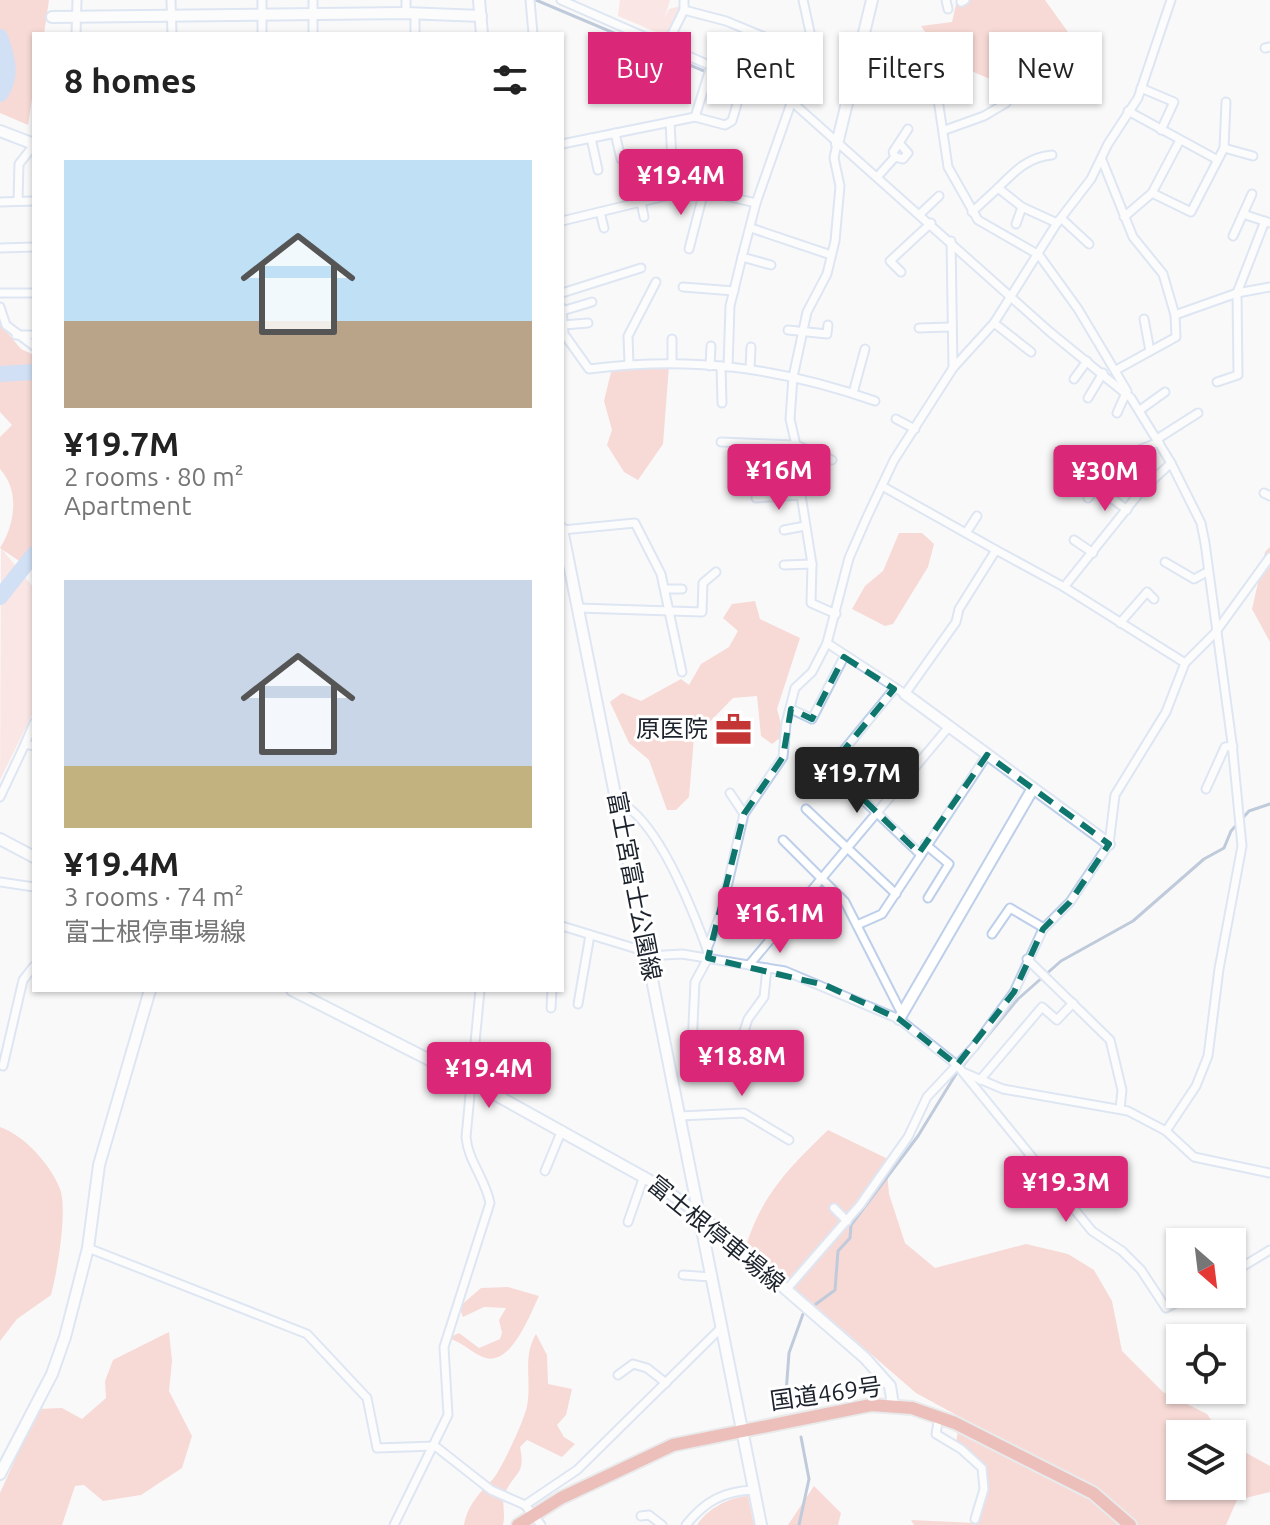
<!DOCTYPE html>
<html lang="en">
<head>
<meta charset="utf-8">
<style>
	:root { --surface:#fff; --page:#f2f2f2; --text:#222; --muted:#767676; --accent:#db2777 }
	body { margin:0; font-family:Ubuntu,"Noto Sans JP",sans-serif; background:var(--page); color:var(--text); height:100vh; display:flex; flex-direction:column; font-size:30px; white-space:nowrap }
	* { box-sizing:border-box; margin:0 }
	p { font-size:26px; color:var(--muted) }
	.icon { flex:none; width:44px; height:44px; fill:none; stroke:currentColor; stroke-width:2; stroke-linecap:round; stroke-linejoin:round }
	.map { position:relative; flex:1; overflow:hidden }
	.side { position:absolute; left:32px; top:32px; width:532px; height:960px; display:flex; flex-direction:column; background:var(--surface); border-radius:0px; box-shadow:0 2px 6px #0004 }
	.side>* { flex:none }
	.hud { position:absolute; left:588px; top:32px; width:562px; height:72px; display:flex; gap:16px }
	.needle { width:52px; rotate:152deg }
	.tools { position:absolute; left:1166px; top:1228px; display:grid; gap:16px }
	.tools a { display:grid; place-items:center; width:80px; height:80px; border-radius:0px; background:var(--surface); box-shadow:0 2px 6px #0004; font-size:40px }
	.price { position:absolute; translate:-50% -68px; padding:0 18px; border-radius:8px; background:var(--accent); color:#fff; font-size:26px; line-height:52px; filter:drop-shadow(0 2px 4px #0008) }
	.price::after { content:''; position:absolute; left:50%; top:48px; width:24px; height:18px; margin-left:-12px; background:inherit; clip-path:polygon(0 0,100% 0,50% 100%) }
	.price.on { background:#222; color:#fff }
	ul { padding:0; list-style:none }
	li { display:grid; align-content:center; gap:16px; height:424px; padding:0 32px }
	li span { display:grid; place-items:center; height:248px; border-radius:0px; color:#555 }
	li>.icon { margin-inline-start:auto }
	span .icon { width:144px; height:144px; fill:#fffc; stroke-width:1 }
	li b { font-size:34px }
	h2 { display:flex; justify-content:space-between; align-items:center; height:96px; padding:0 32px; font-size:34px }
	.tag { padding:0 28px; border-radius:0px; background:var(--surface); box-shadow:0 2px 6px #0004; font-size:28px; line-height:72px }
	.tag.on { background:var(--accent); color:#fff }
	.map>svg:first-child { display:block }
	.green { fill:#fbd1cc }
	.forest { fill:#f3b3ac }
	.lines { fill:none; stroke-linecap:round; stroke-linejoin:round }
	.stream { stroke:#7991b6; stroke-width:3 }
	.river { stroke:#a1c0f0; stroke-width:16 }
	.street-casing { stroke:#bdcfea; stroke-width:11 }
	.secondary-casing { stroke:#bdcfea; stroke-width:14 }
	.highway-casing { stroke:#d6d7d9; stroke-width:16 }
	.street { stroke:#fff; stroke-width:7 }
	.secondary { stroke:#fff; stroke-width:10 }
	.highway { stroke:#dc786f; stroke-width:12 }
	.marked { fill:none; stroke:#0f766e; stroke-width:6; stroke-dasharray:16 10; stroke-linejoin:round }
	.labels { text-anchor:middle; stroke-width:6; stroke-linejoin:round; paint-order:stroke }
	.poi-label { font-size:24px; fill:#1c232d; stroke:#fff; text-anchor:end }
	.street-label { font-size:24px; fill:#1c232d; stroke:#fff }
</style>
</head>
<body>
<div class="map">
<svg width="1270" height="1525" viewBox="0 0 1270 1525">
	<rect width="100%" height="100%" fill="#f9f9f9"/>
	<!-- green -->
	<g class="green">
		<path d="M 620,0 L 670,0 L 665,17 L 669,9 L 681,6 L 682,9 L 670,38 L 618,16 Z"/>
		<path d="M 1,548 L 34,588 L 34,711 L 0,780 Z"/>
	</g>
	<!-- forest -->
	<g class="forest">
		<path d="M 0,0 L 49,0 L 44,34 L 34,34 L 34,85 L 28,125 L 0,113 Z"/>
		<path d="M 957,0 L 1045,0 L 1073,39 L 1075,66 C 1067,71 1058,81 1049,83 C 1001,94 946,65 921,26 L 952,22 Z"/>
		<path d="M 0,324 L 21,349 L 34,355 L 34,571 L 0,548 C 14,526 21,492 0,469 L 0,437 L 12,425 L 0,412 Z"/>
		<path d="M 669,366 L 663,444 L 638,480 L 624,472 L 607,445 L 612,430 L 604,401 L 612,368 Z"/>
		<path d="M 899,533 L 922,533 L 934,544 L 928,567 L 893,624 L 885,626 L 852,609 L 865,586 L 883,571 Z"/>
		<path d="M 1270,547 L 1270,642 L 1252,609 L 1265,552 Z"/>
		<path d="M 755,601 L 760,619 L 800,638 L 777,709 L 784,735 L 772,744 L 761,736 L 757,696 L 733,698 L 694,738 L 689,797 L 676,810 L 667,810 L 649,760 L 629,743 L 610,702 L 622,693 L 641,701 L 681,679 L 689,685 L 701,664 L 729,647 L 738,631 L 723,618 L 732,604 Z"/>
		<path d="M 0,1127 C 24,1135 51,1165 60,1189 C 68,1210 57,1273 51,1295 L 17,1319 L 0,1341 Z"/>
		<path d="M 828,1130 L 886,1158 L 889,1194 L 905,1243 L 935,1268 L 1026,1244 L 1068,1254 L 1094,1270 L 1112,1301 L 1122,1351 L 1163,1392 L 1207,1414 L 1221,1434 L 1180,1434 L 1180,1486 L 1232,1486 L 1232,1445 L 1270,1466 L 1270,1492 L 1237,1500 L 1226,1525 L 914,1525 L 911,1520 L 976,1523 L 981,1473 L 955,1450 L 960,1417 L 916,1393 L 746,1246 C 762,1194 790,1167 828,1130 Z"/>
		<path d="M 508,1287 L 539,1296 C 531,1312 512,1365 486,1358 C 474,1355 463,1342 448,1338 L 459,1333 L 479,1348 L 500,1339 L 502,1333 L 499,1320 L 506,1308 L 484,1307 L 463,1317 L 459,1307 L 481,1288 Z"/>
		<path d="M 169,1332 L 172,1361 L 169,1391 L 192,1436 L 182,1468 L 141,1495 L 103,1501 L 84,1485 L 75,1486 L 62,1525 L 0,1525 L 0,1493 L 38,1409 L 62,1408 L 82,1419 L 106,1398 L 105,1381 L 113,1360 Z"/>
		<path d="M 536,1334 L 547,1355 L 548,1384 L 572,1389 L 566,1415 L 557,1425 L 564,1437 L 575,1444 L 562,1457 L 527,1440 L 520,1447 C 526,1475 515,1471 505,1493 C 501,1502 506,1514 503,1525 L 464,1525 C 468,1504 479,1494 493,1479 C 501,1470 525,1419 527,1406 C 532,1381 522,1357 536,1334 Z"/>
		<path d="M 814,1486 L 841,1513 L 838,1525 L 788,1525 Z"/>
		<path d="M 748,1496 L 754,1525 L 697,1525 C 707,1509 729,1497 748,1496 Z"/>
	</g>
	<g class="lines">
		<!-- stream -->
		<g class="stream">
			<path d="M 536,0 L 770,99"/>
			<path d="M 816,1304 L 835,1290 L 838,1251 L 850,1238 L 851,1225 L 918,1136 L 956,1074 L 1018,999 L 1061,961 L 1133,921 L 1204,859 L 1224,848 L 1231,831 L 1249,811 L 1270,804"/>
			<path d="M 786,1393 L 789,1353 L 803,1314"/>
			<path d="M 799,1525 L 809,1479 L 801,1437"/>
		</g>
		<!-- river -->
		<g class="river">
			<path d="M 0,37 C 7,57 13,76 0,94"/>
			<path d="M 0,374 L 34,372"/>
			<path d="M 0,597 L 34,554"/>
		</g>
		<defs>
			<g id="street">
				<path d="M 171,0 L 172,34"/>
				<path d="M 262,0 L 262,34"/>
				<path d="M 313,0 L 313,34"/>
				<path d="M 406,0 L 406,13"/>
				<path d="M 530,0 L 533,34"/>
				<path d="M 561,0 L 791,101 L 1050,332 L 1131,398 L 1171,463 L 1201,523 L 1205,543 L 1232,743 L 1242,846 L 1219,969 L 1208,1056 L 1196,1086 L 1166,1131"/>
				<path d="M 946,0 L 948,9"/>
				<path d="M 961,2 L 965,0"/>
				<path d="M 684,10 L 726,21 L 808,55"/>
				<path d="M 76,34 L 77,0"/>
				<path d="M 415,34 L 415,14"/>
				<path d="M 666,46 L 684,10 L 684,0"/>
				<path d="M 1265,48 L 1270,47"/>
				<path d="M 934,72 L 948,167 L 978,220 L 1039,255 L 1078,309 L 1127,391"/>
				<path d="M 853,84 L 884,89 L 900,86"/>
				<path d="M 1141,88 L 1174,102 L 1161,130"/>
				<path d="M 1128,111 L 1216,159"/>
				<path d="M 695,117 L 725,125 L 732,121 L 744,80"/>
				<path d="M 670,122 L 672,161"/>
				<path d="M 945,130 L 984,116 L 1006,103"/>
				<path d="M 615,133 L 621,159"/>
				<path d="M 591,138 L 598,170"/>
				<path d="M 562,144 L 695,117 L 711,66"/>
				<path d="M 1224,148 L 1253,156"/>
				<path d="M 895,157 L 903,159 L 908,153 L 899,143"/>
				<path d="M 1102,160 L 1133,237 L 1163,274 L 1175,315"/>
				<path d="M 878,176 L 895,157 L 893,152 L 908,129"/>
				<path d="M 998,188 C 1015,171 1028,157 1052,155"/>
				<path d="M 1152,193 L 1191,212 L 1224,148 L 1226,102"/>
				<path d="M 18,201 L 19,164 L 34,145"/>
				<path d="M 0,202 L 34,201"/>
				<path d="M 641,202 L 644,217"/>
				<path d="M 600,212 L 604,228"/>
				<path d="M 972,212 L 998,188 L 1022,207 L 1057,223"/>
				<path d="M 920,214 L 939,196"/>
				<path d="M 1243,214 L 1270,223"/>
				<path d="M 1124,217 L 1152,193 L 1180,140"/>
				<path d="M 1062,219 L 1089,244"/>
				<path d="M 562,221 L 682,192"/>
				<path d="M 1016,224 L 1022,207"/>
				<path d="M 751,228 L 831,255"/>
				<path d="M 1233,236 L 1252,194"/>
				<path d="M 0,248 L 34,247"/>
				<path d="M 689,249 L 704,191 L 756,203"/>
				<path d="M 742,257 L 771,265"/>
				<path d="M 901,272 L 890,261 L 931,223"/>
				<path d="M 683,287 L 734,291"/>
				<path d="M 0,293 L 34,293"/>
				<path d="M 562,293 L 641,268"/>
				<path d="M 0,307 L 6,325 L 34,346"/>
				<path d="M 562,308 L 564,334 L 589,369 C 691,356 778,367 875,401"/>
				<path d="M 562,311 L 592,302"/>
				<path d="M 1144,319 L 1150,351"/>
				<path d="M 994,323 L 1031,352"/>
				<path d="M 563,325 L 588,323"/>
				<path d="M 919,328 L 950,327"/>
				<path d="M 788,330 L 827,334 L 828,325"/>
				<path d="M 16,335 L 34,335"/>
				<path d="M 672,339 L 672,362"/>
				<path d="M 629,364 L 628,336 L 656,282"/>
				<path d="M 710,366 L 711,346"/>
				<path d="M 721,366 L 722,403"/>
				<path d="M 728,367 L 730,306 L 742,257 L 756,203 L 808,55 L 810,32 L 803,0"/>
				<path d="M 953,368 L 994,323 L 1057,223 L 1091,179 L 1108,144 L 1138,98 L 1171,0"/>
				<path d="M 750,369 L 751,347"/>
				<path d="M 1116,370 L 1176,337 L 1175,315 L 1237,293 L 1270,287"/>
				<path d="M 1074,379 L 1087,361"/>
				<path d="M 1217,382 L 1238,375 L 1237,293 L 1265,221"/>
				<path d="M 853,393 L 865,349"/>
				<path d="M 1088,398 L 1103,373"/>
				<path d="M 1140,410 L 1165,392"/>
				<path d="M 1117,413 L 1126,393"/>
				<path d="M 896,419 L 915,429"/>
				<path d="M 1157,439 L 1198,413"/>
				<path d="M 721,442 L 796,445 L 832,460"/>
				<path d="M 1126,455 L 1159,442"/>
				<path d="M 882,486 L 996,550"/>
				<path d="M 1264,493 L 1270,496"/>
				<path d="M 756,498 L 801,495"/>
				<path d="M 1088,498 L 1097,487 L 1127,510"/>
				<path d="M 562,530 L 635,523 L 661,574 L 682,672"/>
				<path d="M 784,530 L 805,526"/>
				<path d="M 966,533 L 977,516"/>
				<path d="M 1074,540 L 1093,553"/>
				<path d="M 1165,562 L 1194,579 L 1207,572"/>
				<path d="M 784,565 L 812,564"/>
				<path d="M 1064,587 L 1141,491 L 1171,463"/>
				<path d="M 665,589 L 682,589"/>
				<path d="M 578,608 L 702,612 L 703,583 L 716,572"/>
				<path d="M 836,614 L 811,603 L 812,564 L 801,495 L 802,471 L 790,419 L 793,377 L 807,312 L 827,274 L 835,241 L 840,186 L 834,158 L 837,144"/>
				<path d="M 1120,623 L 1147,592 L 1154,599"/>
				<path d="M 827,643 L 905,694 L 956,622 L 959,609 L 996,550 L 1064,587 L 1185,663"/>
				<path d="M 791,709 L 812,719 L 844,657"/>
				<path d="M 25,744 L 34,723"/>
				<path d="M 815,754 L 919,853"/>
				<path d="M 886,761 L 905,780"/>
				<path d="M 830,767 L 894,689"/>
				<path d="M 1206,789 L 1225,747 L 1233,746"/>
				<path d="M 0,797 L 25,744 L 34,746"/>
				<path d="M 617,801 C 657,817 693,911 707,949"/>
				<path d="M 806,809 L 896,894"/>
				<path d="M 744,814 L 783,757 L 786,723 L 795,688 L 812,672 L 827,643 L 849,558 L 867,517 L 894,460 L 953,368 L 951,241"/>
				<path d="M 783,840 L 845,902 L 901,1012"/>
				<path d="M 925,844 L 949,864 L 928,898"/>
				<path d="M 0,882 L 34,887"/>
				<path d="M 857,925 L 882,914 L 987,755"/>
				<path d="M 562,926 L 647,952"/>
				<path d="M 992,934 L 1010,908 L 1044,928"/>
				<path d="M 648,956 L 682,954 L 785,971 L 899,1019 L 957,1065 L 1092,1231 L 1122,1251 L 1141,1270 L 1166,1308 L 1193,1294"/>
				<path d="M 1027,959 L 1110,1040 L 1122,1090 L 1120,1109"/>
				<path d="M 749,965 L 947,729"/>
				<path d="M 578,1004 L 590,935"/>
				<path d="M 551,1008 L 552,990"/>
				<path d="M 744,1031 L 748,1019 L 764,997 L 767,968"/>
				<path d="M 692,1046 L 695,982 L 708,958 L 707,949 L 721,913 L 744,814 L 730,793"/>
				<path d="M 3,1066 L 23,980 L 34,966"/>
				<path d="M 965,1073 L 1003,1089 L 1128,1111 L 1166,1131 L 1194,1157 L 1270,1173"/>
				<path d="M 980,1080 L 1042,1007 L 1057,1020 L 1073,1003"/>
				<path d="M 680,1116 L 744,1113 L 789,1140"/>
				<path d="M 545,1171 L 562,1130"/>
				<path d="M 834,1208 L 847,1221"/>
				<path d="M 628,1222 L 644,1176"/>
				<path d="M 88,1248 L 307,1334 L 367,1398 L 377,1448 L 435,1446 L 491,1490 L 525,1505 L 541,1525"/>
				<path d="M 1232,1273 L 1270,1250"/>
				<path d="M 683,1275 L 711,1277"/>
				<path d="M 786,1290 L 860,1205 L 908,1137 L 927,1097 L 974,1047 L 1014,992 L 1043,929 L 1070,902 L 1109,844 L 1115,795 L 1166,712 L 1185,663 L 1215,633 L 1270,557"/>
				<path d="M 618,1375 L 633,1364 L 647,1368 L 666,1383"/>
				<path d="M 939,1416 L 936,1434 L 961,1449 L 982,1468 L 984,1489 L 975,1519"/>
				<path d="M 525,1505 L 577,1470 L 721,1328"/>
				<path d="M 641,1516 L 649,1515 L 662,1525"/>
				<path d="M 394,1525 L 448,1415 L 444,1347 L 490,1203 C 485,1178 468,1161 466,1137 L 480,990"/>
				<path d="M 686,1525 C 705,1501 724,1491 754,1490"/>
			</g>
			<g id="secondary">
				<path d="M 479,0 L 482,34"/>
				<path d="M 52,17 L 406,13 L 481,16"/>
				<path d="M 0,131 L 34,144"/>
				<path d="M 837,144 L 872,0"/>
				<path d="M 562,529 L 761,1525"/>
				<path d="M 905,694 L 1109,844"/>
				<path d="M 0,839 L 34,857"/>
				<path d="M 292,990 L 469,1080 L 656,1184 L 698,1213 L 865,1358 L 890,1386 L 893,1405"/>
				<path d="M 899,1019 L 1032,790"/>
				<path d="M 0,1474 L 52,1374 L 65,1337 L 88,1248 L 99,1165 L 150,990"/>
			</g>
			<path id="highway" d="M 518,1525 L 561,1498 L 673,1445 L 871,1405 L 912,1408 L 955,1423 L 1093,1493 L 1130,1525"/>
		</defs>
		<!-- street casing -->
		<use href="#street" class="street-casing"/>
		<!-- secondary casing -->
		<use href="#secondary" class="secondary-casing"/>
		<!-- highway casing -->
		<use href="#highway" class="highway-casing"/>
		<!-- street -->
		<use href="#street" class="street"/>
		<!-- secondary -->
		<use href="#secondary" class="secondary"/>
		<!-- highway -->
		<use href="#highway" class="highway"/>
	</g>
	<!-- marked area -->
	<path d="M0 0H1270V1525H0ZM 844,657 L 894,689 L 830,767 L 919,853 L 987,755 L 1109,844 L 1070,902 L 1043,929 L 1014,992 L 957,1065 L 899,1019 L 825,985 L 708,958 L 744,814 L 783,757 L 791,709 L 812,719 Z" fill="#f9f9f9" fill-opacity=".55" fill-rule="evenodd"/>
	<path class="marked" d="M 844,657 L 894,689 L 830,767 L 919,853 L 987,755 L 1109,844 L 1070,902 L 1043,929 L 1014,992 L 957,1065 L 899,1019 L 825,985 L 708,958 L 744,814 L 783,757 L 791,709 L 812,719 Z"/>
	<!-- icons -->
	<defs>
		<symbol id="office-bare" viewBox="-9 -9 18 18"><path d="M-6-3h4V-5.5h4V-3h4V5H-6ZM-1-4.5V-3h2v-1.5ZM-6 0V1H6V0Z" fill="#c43635" stroke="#fff" stroke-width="2.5" paint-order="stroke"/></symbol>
	</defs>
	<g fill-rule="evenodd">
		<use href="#office-bare" x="708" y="704" width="51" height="51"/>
	</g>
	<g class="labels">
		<!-- poi labels -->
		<g class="poi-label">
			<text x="708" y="737">原医院</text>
		</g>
		<!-- street labels -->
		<g class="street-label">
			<text transform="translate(634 886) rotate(79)" y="8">富士宮富士公園線</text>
			<text transform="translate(716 1234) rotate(39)" y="8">富士根停車場線</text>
			<text transform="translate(826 1394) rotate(-8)" y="8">国道469号</text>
		</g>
	</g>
</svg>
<div class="tools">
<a><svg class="needle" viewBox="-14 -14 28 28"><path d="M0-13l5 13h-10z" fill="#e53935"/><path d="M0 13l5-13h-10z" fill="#767676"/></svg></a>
<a><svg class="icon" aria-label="locate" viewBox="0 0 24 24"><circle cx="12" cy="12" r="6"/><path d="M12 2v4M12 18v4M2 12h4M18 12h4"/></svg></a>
<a><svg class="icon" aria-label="layers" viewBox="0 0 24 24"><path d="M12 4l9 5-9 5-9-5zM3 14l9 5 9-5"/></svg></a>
</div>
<b class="price" style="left:681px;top:217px">¥19.4M</b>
<b class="price" style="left:779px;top:512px">¥16M</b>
<b class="price" style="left:1105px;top:513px">¥30M</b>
<b class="price on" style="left:857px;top:815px">¥19.7M</b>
<b class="price" style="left:780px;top:955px">¥16.1M</b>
<b class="price" style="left:742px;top:1098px">¥18.8M</b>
<b class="price" style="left:489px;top:1110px">¥19.4M</b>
<b class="price" style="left:1066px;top:1224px">¥19.3M</b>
<div class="hud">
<a class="tag on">Buy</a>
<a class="tag">Rent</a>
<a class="tag">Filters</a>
<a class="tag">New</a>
</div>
<section class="side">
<h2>8 homes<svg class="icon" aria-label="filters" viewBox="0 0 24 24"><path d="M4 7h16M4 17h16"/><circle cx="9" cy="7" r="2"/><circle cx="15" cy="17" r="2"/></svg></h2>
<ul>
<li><span style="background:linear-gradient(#bfe0f5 65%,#b9a48a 0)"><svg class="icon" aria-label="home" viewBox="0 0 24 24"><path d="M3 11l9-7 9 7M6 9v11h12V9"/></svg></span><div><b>¥19.7M</b><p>2 rooms · 80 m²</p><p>Apartment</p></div></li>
<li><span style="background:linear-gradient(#c9d6e8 75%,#c2b280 0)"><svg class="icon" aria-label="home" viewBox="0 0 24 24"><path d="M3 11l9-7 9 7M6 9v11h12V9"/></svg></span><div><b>¥19.4M</b><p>3 rooms · 74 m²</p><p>富士根停車場線</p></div></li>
</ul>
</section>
</div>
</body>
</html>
